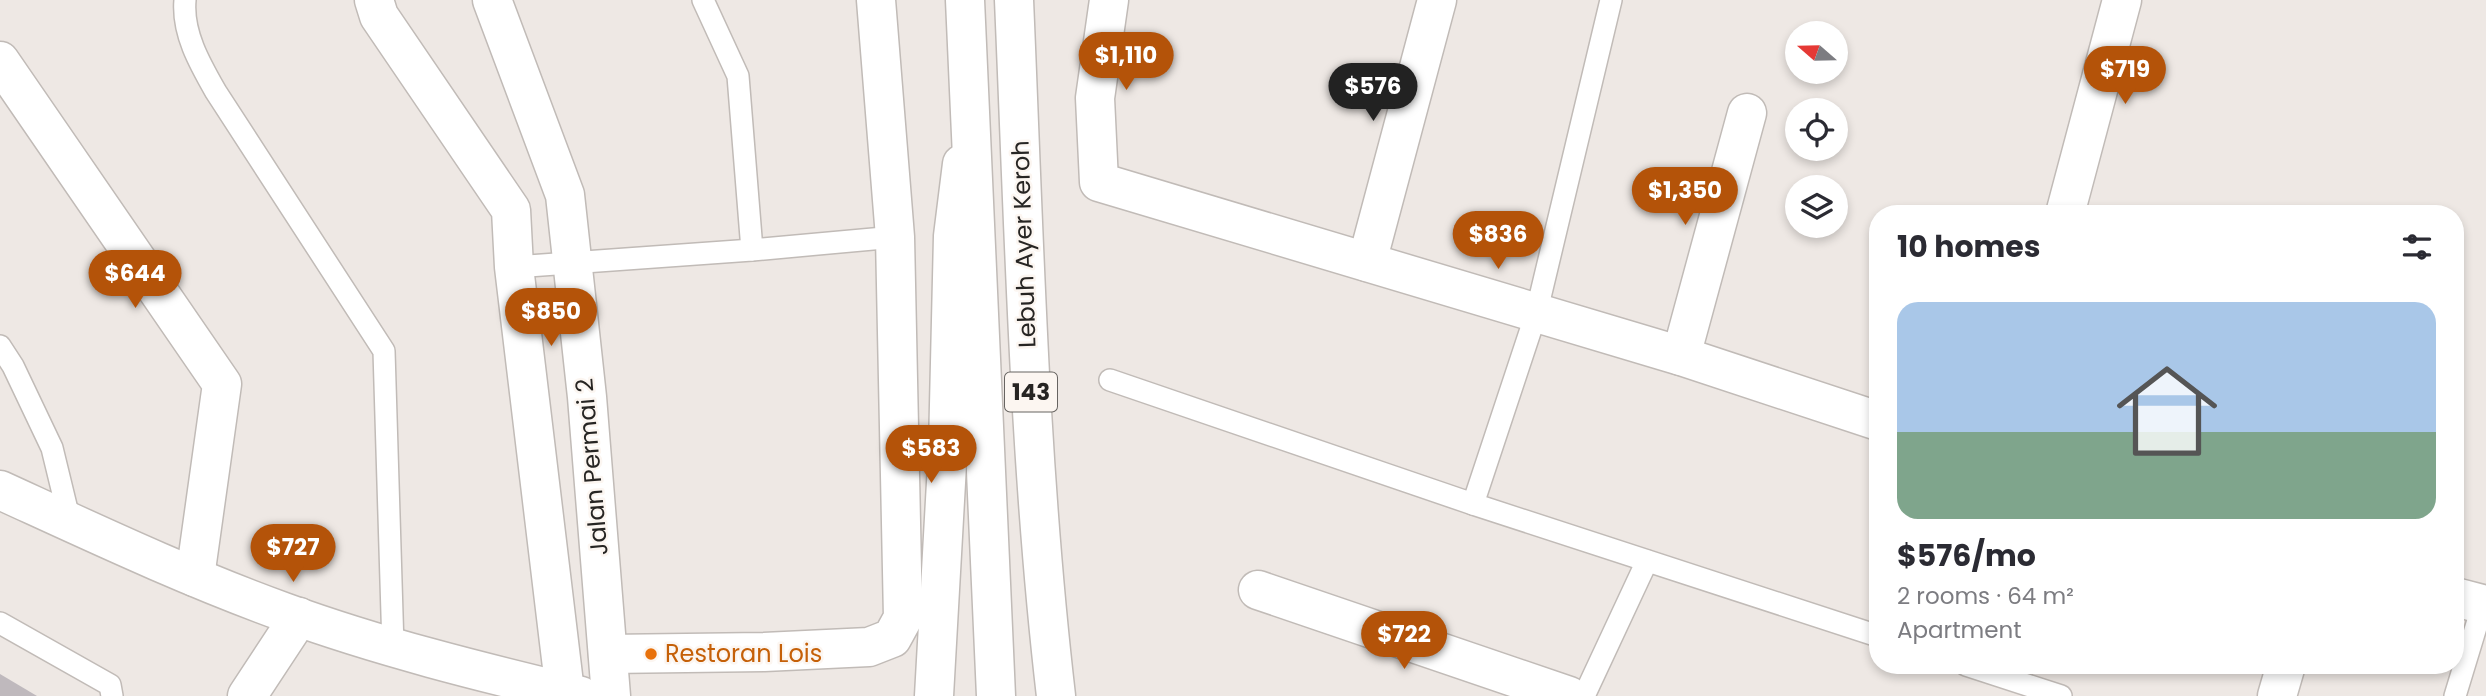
<!DOCTYPE html>
<html lang="en">
<head>
<meta charset="utf-8">
<style>
	:root { --surface:#fff; --page:#f2f2f3; --text:#2b2b33; --muted:#7c7c81; --accent:#b45309 }
	body { margin:0; font-family:Poppins,sans-serif; background:var(--page); color:var(--text); height:100vh; display:flex; flex-direction:column; font-size:26px; white-space:nowrap }
	* { box-sizing:border-box; margin:0 }
	p { font-size:23px; color:var(--muted) }
	.icon { flex:none; width:38px; height:38px; fill:none; stroke:currentColor; stroke-width:2; stroke-linecap:round; stroke-linejoin:round }
	.map { position:relative; flex:1; overflow:hidden }
	.sheet { position:absolute; left:1869px; top:205px; width:595px; height:469px; display:flex; flex-direction:column; background:var(--surface); border-radius:28px; box-shadow:0 4px 10px #0003 }
	.sheet>* { flex:none }
	.needle { width:46px; rotate:290deg }
	.fabs { position:absolute; left:1785px; top:21px; display:grid; gap:14px }
	.fabs a { display:grid; place-items:center; width:63px; height:63px; border-radius:50%; background:var(--surface); box-shadow:0 4px 10px #0003; font-size:35px }
	.price { position:absolute; translate:-50% -60px; padding:0 16px; border-radius:24px; background:var(--accent); color:#fff; font-size:23px; line-height:46px; filter:drop-shadow(0 2px 4px #0008) }
	.price::after { content:''; position:absolute; left:50%; top:42px; width:21px; height:16px; margin-left:-10px; background:inherit; clip-path:polygon(0 0,100% 0,50% 100%) }
	.price.on { background:#222; color:#fff }
	ul { padding:0; list-style:none }
	li { display:grid; align-content:center; gap:14px; height:371px; padding:0 28px }
	li span { display:grid; place-items:center; height:217px; border-radius:21px; color:#555 }
	li>.icon { margin-inline-start:auto }
	span .icon { width:126px; height:126px; fill:#fffc; stroke-width:1 }
	li b { font-size:30px }
	h2 { display:flex; justify-content:space-between; align-items:center; height:84px; padding:0 28px; font-size:30px }
	.map>svg:first-child { display:block }
	.building { fill:#bfb9bd }
	.lines { fill:none; stroke-linecap:round; stroke-linejoin:round }
	.service-casing { stroke:#c1bbb7; stroke-width:24 }
	.minor-casing { stroke:#c1bbb7; stroke-width:41 }
	.tertiary-casing { stroke:#c1bbb7; stroke-width:41 }
	.primary-casing { stroke:#c1bbb7; stroke-width:41 }
	.trunk-casing { stroke:#c1bbb7; stroke-width:41 }
	.service { stroke:#fff; stroke-width:21 }
	.minor { stroke:#fff; stroke-width:38 }
	.tertiary { stroke:#fff; stroke-width:38 }
	.primary { stroke:#fff; stroke-width:38 }
	.trunk { stroke:#fff; stroke-width:38 }
	.food-dot { fill:#e8710a; stroke:#fcf6f1; stroke-width:2.5 }
	.labels { text-anchor:middle; stroke-width:5; stroke-linejoin:round; paint-order:stroke }
	.shield { fill:#fcf6f1; stroke:#676461; stroke-width:2 }
	.shield-label { font-size:23px; font-weight:bold; fill:#272523 }
	.street-label { font-size:24px; fill:#272523; stroke:#fcf6f1 }
	.food-label { font-size:24px; fill:#c56008; stroke:#fcf6f1; text-anchor:start }
</style>
</head>
<body>
<div class="map">
<svg width="2486" height="696" viewBox="0 0 2486 696">
	<rect width="100%" height="100%" fill="#eee8e4"/>
	<!-- building -->
	<path class="building" d="M 0,674 L 37,696 L 0,696 Z"/>
	<g class="lines">
		<defs>
			<g id="service">
				<path d="M 185,0 C 182,33 200,64 216,92 L 384,351 L 393,647"/>
				<path d="M 703,0 L 738,76 L 752,250"/>
				<path d="M 514,267 L 752,250 L 895,237"/>
				<path d="M 0,346 L 13,366 L 52,448 L 70,522"/>
				<path d="M 1110,380 L 1473,504 L 1536,314 L 1611,0"/>
				<path d="M 1473,504 L 1878,636"/>
				<path d="M 0,623 L 110,685 L 112,696"/>
				<path d="M 1966,665 L 2061,696"/>
				<path d="M 1584,696 L 1647,561"/>
				<path d="M 2455,696 L 2483,604"/>
			</g>
			<g id="minor">
				<path d="M 374,0 L 379,16 L 511,210 L 514,267 L 565,692"/>
				<path d="M 492,0 L 565,195 L 587,397 L 611,696"/>
				<path d="M 1109,0 L 1095,98 L 1099,182 L 1681,356 L 1878,421"/>
				<path d="M 0,61 L 222,384 L 195,577"/>
				<path d="M 2065,214 L 2122,0"/>
				<path d="M 1367,262 L 1437,0"/>
				<path d="M 1681,356 L 1747,113"/>
				<path d="M 1258,590 L 1569,696"/>
				<path d="M 2455,597 L 2486,605"/>
				<path d="M 608,654 L 764,652 L 869,647 L 892,638 L 903,618 L 895,237 L 876,0"/>
				<path d="M 247,696 L 299,617"/>
				<path d="M 2277,696 L 2286,665"/>
			</g>
			<path id="tertiary" d="M 0,490 C 94,533 187,577 284,612 C 380,647 481,672 581,696"/>
			<path id="primary" d="M 934,696 L 948,447 L 953,236 L 962,164"/>
			<g id="trunk">
				<path d="M 965,0 L 996,696"/>
				<path d="M 1014,0 C 1024,232 1029,465 1056,696"/>
			</g>
		</defs>
		<!-- service casing -->
		<use href="#service" class="service-casing"/>
		<!-- minor casing -->
		<use href="#minor" class="minor-casing"/>
		<!-- tertiary casing -->
		<use href="#tertiary" class="tertiary-casing"/>
		<!-- primary casing -->
		<use href="#primary" class="primary-casing"/>
		<!-- trunk casing -->
		<use href="#trunk" class="trunk-casing"/>
		<!-- service -->
		<use href="#service" class="service"/>
		<!-- minor -->
		<use href="#minor" class="minor"/>
		<!-- tertiary -->
		<use href="#tertiary" class="tertiary"/>
		<!-- primary -->
		<use href="#primary" class="primary"/>
		<!-- trunk -->
		<use href="#trunk" class="trunk"/>
	</g>
	<!-- markers -->
	<circle class="food-dot" cx="651" cy="654" r="7"/>
	<g class="labels">
		<!-- shield labels -->
		<rect class="shield" x="1005" y="372.5" width="52" height="39" rx="5"/>
		<g class="shield-label">
			<text x="1031" y="400">143</text>
		</g>
		<!-- street labels -->
		<g class="street-label">
			<text transform="translate(1024 244) rotate(-92)" y="8">Lebuh Ayer Keroh</text>
			<text transform="translate(592 467) rotate(-95)" y="8">Jalan Permai 2</text>
		</g>
		<!-- food labels -->
		<g class="food-label">
			<text x="665" y="662">Restoran Lois</text>
		</g>
	</g>
</svg>
<div class="fabs">
<a><svg class="needle" viewBox="-14 -14 28 28"><path d="M0-13l5 13h-10z" fill="#e53935"/><path d="M0 13l5-13h-10z" fill="#7c7c81"/></svg></a>
<a><svg class="icon" aria-label="locate" viewBox="0 0 24 24"><circle cx="12" cy="12" r="6"/><path d="M12 2v4M12 18v4M2 12h4M18 12h4"/></svg></a>
<a><svg class="icon" aria-label="layers" viewBox="0 0 24 24"><path d="M12 4l9 5-9 5-9-5zM3 14l9 5 9-5"/></svg></a>
</div>
<b class="price" style="left:1126px;top:92px">$1,110</b>
<b class="price" style="left:2125px;top:106px">$719</b>
<b class="price on" style="left:1373px;top:123px">$576</b>
<b class="price" style="left:1685px;top:227px">$1,350</b>
<b class="price" style="left:1498px;top:271px">$836</b>
<b class="price" style="left:135px;top:310px">$644</b>
<b class="price" style="left:551px;top:348px">$850</b>
<b class="price" style="left:931px;top:485px">$583</b>
<b class="price" style="left:293px;top:584px">$727</b>
<b class="price" style="left:1404px;top:671px">$722</b>
<section class="sheet">
<h2>10 homes<svg class="icon" aria-label="filters" viewBox="0 0 24 24"><path d="M4 7h16M4 17h16"/><circle cx="9" cy="7" r="2"/><circle cx="15" cy="17" r="2"/></svg></h2>
<ul>
<li><span style="background:linear-gradient(#a9c7e8 60%,#7fa58c 0)"><svg class="icon" aria-label="home" viewBox="0 0 24 24"><path d="M3 11l9-7 9 7M6 9v11h12V9"/></svg></span><div><b>$576/mo</b><p>2 rooms · 64 m²</p><p>Apartment</p></div></li>
</ul>
</section>
</div>
</body>
</html>
